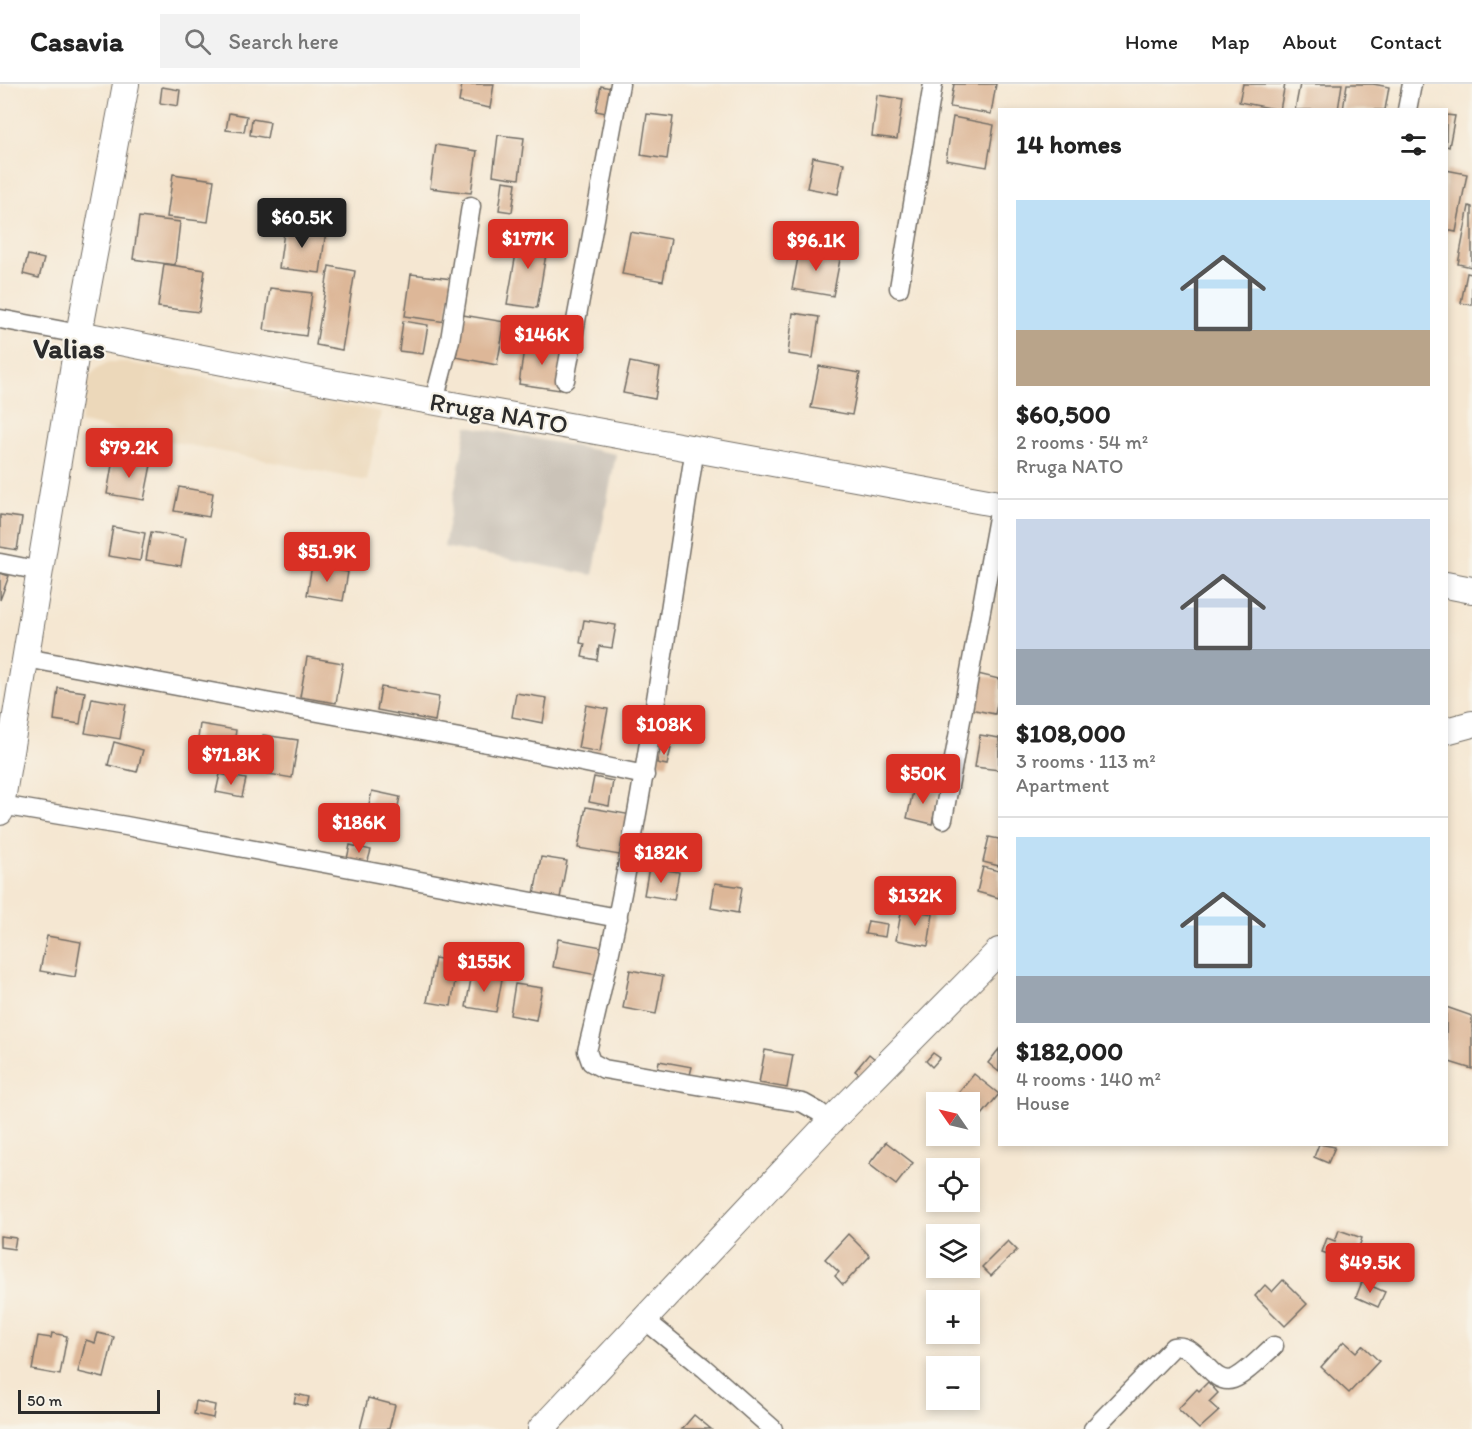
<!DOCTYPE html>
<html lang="en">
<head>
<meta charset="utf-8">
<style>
	:root { --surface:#fff; --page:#f2f2f2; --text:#222; --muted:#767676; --line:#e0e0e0; --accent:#d93025 }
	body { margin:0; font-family:Itim,sans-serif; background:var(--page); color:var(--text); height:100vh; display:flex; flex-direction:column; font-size:22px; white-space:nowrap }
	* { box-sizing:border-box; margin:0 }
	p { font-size:20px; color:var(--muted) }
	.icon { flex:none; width:33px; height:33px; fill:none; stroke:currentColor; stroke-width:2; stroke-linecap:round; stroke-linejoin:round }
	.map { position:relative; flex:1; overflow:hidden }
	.panel { position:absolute; left:998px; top:24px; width:450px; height:1038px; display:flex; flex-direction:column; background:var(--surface); border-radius:0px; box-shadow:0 3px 9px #0003 }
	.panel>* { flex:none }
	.needle { width:39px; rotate:304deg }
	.buttons { position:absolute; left:926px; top:1008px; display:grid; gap:12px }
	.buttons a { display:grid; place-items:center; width:54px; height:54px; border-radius:0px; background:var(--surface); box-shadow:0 3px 9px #0003; font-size:30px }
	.scale { position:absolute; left:18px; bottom:15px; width:142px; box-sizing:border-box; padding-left:6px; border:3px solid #2b2b2b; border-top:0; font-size:16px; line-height:21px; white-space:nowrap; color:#2b2b2b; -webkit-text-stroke:4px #f7f3e8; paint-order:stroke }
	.price { position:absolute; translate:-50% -51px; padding:0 14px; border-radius:6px; background:var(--accent); color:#fff; font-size:20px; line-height:39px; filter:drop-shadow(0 2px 3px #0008) }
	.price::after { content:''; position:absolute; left:50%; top:36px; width:18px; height:14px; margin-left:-9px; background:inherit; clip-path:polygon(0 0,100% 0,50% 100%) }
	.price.active { background:#222; color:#fff }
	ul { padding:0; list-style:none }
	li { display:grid; align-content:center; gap:12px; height:318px; padding:0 18px }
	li+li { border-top:2px solid var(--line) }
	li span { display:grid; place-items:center; height:186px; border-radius:0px; color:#555 }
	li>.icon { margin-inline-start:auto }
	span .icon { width:108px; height:108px; fill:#fffc; stroke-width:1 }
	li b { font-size:26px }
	h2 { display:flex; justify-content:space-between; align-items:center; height:72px; padding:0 18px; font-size:26px }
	header { display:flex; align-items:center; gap:36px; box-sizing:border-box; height:84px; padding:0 30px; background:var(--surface); border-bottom:2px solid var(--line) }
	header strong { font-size:28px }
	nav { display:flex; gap:33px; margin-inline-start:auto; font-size:21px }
	.search { width:420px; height:54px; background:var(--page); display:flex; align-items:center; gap:15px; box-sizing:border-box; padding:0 21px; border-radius:0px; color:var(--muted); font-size:22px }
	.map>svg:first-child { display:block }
	.built { fill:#ecd8ba }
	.industrial { fill:#cbc3b8 }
	.building { fill:#ddb798 }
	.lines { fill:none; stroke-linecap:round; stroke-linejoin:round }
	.street-casing { stroke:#726d65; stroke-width:21 }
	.secondary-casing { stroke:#726d65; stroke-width:28 }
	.street { stroke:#fff; stroke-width:18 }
	.secondary { stroke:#fff; stroke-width:26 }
	.labels { text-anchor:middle; stroke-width:4.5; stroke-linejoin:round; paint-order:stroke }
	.street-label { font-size:26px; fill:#2b2b2b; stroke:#f7f3e8 }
	.quarter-label { font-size:28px; font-weight:bold; fill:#2b2b2b; stroke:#f7f3e8 }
</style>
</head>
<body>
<header>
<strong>Casavia</strong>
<div class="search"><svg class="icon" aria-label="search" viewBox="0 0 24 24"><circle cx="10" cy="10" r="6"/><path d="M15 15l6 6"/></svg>Search here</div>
<nav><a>Home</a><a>Map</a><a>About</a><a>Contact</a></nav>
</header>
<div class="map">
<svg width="1472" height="1345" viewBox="0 0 1472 1345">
	<rect width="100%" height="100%" fill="#f7f3e8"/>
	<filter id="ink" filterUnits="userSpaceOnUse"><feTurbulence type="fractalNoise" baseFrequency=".0167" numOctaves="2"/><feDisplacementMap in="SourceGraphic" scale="12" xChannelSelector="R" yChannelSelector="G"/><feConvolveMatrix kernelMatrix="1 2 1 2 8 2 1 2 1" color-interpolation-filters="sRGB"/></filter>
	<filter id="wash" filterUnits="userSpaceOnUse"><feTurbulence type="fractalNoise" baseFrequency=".008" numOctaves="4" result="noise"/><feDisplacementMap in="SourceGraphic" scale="24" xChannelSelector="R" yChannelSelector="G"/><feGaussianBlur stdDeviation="1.35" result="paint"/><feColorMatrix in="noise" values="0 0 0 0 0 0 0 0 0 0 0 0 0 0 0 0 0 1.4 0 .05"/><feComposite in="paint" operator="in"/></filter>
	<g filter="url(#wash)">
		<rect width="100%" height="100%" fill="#f5e7d2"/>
		<!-- built -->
		<path class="built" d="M 108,278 L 124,278 L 381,328 L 367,397 L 80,339 L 88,296 L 96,285 Z"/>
		<!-- industrial -->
		<path class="industrial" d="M 467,342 L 616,370 L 593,491 L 444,463 Z"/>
		<g id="blocks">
			<!-- building -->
			<g class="building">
				<path d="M 462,0 L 494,0 L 490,24 L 459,18 Z"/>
				<path d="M 954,0 L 996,0 L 991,30 L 950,23 Z"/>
				<path d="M 1243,0 L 1285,0 L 1280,26 L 1239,18 Z"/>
				<path d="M 1300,0 L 1342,0 L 1338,26 L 1295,26 Z"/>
				<path d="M 1347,0 L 1373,0 L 1389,3 L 1385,26 L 1343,26 Z"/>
				<path d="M 601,2 L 616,5 L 611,30 L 596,27 Z"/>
				<path d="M 162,3 L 180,6 L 178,22 L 160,19 Z"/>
				<path d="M 877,11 L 903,15 L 897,55 L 872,52 Z"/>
				<path d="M 229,29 L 247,32 L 244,48 L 226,46 Z"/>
				<path d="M 647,30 L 673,33 L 667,75 L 641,71 Z"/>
				<path d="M 1446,31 L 1455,32 L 1449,63 L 1446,62 Z"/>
				<path d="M 953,33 L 994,41 L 987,83 L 946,76 Z"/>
				<path d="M 252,35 L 270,38 L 267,54 L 250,51 Z"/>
				<path d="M 498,51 L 524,54 L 519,95 L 493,91 Z"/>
				<path d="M 436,61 L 477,67 L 471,109 L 430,104 Z"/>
				<path d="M 813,73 L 844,79 L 838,110 L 807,104 Z"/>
				<path d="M 1446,86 L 1467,90 L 1456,148 L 1446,146 Z"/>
				<path d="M 173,90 L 214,96 L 208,138 L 167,133 Z"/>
				<path d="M 503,97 L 516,99 L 512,128 L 499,126 Z"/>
				<path d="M 1469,122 L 1472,123 L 1472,183 L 1458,180 Z"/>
				<path d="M 139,133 L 180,138 L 175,181 L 133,175 Z"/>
				<path d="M 285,141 L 326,147 L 320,189 L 279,184 Z"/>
				<path d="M 520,147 L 549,152 L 537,224 L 507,220 Z"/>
				<path d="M 630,148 L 671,155 L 663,197 L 622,190 Z"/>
				<path d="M 800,163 L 841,170 L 833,212 L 792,205 Z"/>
				<path d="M 28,171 L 44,175 L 39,194 L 23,190 Z"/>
				<path d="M 164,180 L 205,186 L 199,228 L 158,223 Z"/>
				<path d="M 329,182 L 355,187 L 342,266 L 316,261 Z"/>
				<path d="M 1467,189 L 1472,190 L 1472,221 L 1461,219 Z"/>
				<path d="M 411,190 L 452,195 L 446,238 L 405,232 Z"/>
				<path d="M 270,204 L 312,209 L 306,252 L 264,246 Z"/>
				<path d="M 793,229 L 819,233 L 813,274 L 788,270 Z"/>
				<path d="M 463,231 L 505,238 L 497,281 L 456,273 Z"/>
				<path d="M 403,237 L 428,241 L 423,270 L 399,267 Z"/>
				<path d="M 525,257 L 566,263 L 560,306 L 519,300 Z"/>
				<path d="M 630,278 L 660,284 L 655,315 L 623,309 Z"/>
				<path d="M 819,282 L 860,289 L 852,331 L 811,324 Z"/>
				<path d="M 113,375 L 151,381 L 144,416 L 107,410 Z"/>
				<path d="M 179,403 L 213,409 L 209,433 L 174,427 Z"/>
				<path d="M 0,431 L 22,434 L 17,466 L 0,463 Z"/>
				<path d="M 113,443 L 145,449 L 140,477 L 108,472 Z"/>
				<path d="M 151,448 L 186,454 L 181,482 L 146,476 Z"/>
				<path d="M 312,481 L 348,488 L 343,517 L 307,511 Z"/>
				<path d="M 0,489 L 9,492 L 0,516 Z"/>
				<path d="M 584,536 L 616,541 L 612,564 L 599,562 L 597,576 L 582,573 L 585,560 L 580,559 Z"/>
				<path d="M 307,573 L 343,579 L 336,619 L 300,613 Z"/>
				<path d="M 978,590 L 999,595 L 999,612 L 995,630 L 970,625 Z"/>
				<path d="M 381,603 L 439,613 L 435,637 L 377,626 Z"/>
				<path d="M 58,604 L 85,608 L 80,640 L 54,636 Z"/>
				<path d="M 516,609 L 547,614 L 543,639 L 512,633 Z"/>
				<path d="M 92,614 L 126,620 L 120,655 L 85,649 Z"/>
				<path d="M 586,621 L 608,625 L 600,668 L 578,664 Z"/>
				<path d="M 200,640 L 236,646 L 232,674 L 196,669 Z"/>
				<path d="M 263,651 L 298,656 L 292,694 L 257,688 Z"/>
				<path d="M 980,651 L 999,654 L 999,686 L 975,683 Z"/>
				<path d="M 114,658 L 143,666 L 137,688 L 108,681 Z"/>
				<path d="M 661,662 L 671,664 L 667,681 L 657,679 Z"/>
				<path d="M 220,690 L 246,695 L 242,713 L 216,708 Z"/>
				<path d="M 594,693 L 613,697 L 609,722 L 589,718 Z"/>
				<path d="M 914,703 L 939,709 L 932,740 L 907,734 Z"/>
				<path d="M 372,707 L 400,713 L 396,731 L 368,725 Z"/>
				<path d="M 586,723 L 632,731 L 625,772 L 578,764 Z"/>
				<path d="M 989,753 L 999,755 L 999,782 L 983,778 Z"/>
				<path d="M 350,761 L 371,766 L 367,780 L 347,775 Z"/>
				<path d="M 541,773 L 567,777 L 560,814 L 534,810 Z"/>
				<path d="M 649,783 L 679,788 L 674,816 L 644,811 Z"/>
				<path d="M 983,783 L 999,787 L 999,814 L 977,808 Z"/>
				<path d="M 715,799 L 742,803 L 738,829 L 711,824 Z"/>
				<path d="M 902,824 L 933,830 L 928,862 L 896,856 Z"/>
				<path d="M 868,837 L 887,840 L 885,853 L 865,850 Z"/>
				<path d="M 47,852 L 81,858 L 75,893 L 40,887 Z"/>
				<path d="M 558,855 L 602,863 L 597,891 L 553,883 Z"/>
				<path d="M 435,874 L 458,878 L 451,922 L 427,918 Z"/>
				<path d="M 630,886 L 663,892 L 656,930 L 623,924 Z"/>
				<path d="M 472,889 L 502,895 L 496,928 L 466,923 Z"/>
				<path d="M 515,900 L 542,904 L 536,936 L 510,931 Z"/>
				<path d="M 1446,923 L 1472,932 L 1472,985 L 1446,977 Z"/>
				<path d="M 999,965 L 999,988 L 988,979 Z"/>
				<path d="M 765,966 L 793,971 L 787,1004 L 759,999 Z"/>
				<path d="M 933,969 L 940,974 L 932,983 L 926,977 Z"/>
				<path d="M 869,970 L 883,982 L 869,998 L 855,987 Z"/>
				<path d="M 659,977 L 692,983 L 689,995 L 657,989 Z"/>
				<path d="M 974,990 L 999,1010 L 982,1031 L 969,1021 L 969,1018 L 966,1018 L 957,1011 Z"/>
				<path d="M 886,1058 L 913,1079 L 896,1101 L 869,1080 Z"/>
				<path d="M 1319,1060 L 1335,1063 L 1328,1079 L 1314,1073 Z"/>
				<path d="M 1339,1146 L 1362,1154 L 1354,1179 L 1322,1168 L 1327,1154 L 1335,1157 Z"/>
				<path d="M 848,1150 L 870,1172 L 843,1201 L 835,1192 L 839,1188 L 825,1175 Z"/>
				<path d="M 0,1152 L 16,1154 L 14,1165 L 0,1163 Z"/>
				<path d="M 1008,1157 L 1017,1166 L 991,1192 L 982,1183 Z"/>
				<path d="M 1283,1196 L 1307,1220 L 1285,1242 L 1255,1212 L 1265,1201 L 1272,1208 Z"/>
				<path d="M 1362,1198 L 1385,1208 L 1378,1223 L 1356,1213 Z"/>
				<path d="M 52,1249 L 67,1252 L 60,1291 L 32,1286 L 38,1252 L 51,1254 Z"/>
				<path d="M 98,1249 L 114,1253 L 104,1294 L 78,1288 L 86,1256 L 95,1259 Z"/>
				<path d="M 1344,1257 L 1356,1268 L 1362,1261 L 1379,1277 L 1349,1309 L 1321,1283 Z"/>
				<path d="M 1208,1298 L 1218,1309 L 1209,1318 L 1219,1327 L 1199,1345 L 1178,1325 L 1197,1305 L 1199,1307 Z"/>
				<path d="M 296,1310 L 309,1313 L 307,1322 L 294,1319 Z"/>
				<path d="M 368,1314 L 395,1321 L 389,1345 L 360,1345 Z"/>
				<path d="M 196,1317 L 215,1321 L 213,1334 L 194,1330 Z"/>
				<path d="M 694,1331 L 711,1345 L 682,1345 Z"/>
			</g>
		</g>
	</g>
	<g filter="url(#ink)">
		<use href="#blocks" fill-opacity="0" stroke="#726d65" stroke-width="1.5"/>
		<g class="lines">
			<defs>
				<g id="street">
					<path d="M 1407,26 L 1412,0"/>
					<path d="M 899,204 L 933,0"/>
					<path d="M 0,235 L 79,250"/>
					<path d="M 565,296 L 620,0"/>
					<path d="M 434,317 L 450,256 L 471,122"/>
					<path d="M 695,364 C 663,567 637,767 587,967 L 591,978 L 604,985 L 803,1019 L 819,1028 L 830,1038"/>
					<path d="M 0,479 L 41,487"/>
					<path d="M 26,574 L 503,662 L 645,691"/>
					<path d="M 1,721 L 126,742 L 618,834"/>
					<path d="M 943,735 L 999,428"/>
					<path d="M 645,1236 L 704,1284 L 773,1345"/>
					<path d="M 1093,1345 L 1173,1263 C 1199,1257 1210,1303 1233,1295 C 1245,1291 1263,1271 1274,1262"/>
				</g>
				<g id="secondary">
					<path d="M 79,250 L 326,298 L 999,420"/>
					<path d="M 1446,501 L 1472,506"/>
					<path d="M 1446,647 L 1472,640"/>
					<path d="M 0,728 L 79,250 L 126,0"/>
					<path d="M 541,1345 L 830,1038 L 999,867"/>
				</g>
			</defs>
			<!-- street casing -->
			<use href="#street" class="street-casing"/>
			<!-- secondary casing -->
			<use href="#secondary" class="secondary-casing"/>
			<!-- street -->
			<use href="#street" class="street"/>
			<!-- secondary -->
			<use href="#secondary" class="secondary"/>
		</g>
	</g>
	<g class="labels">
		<!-- street labels -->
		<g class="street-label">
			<text transform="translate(499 329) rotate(10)" y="9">Rruga NATO</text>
		</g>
		<!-- quarter labels -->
		<g class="quarter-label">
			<text x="69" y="274">Valias</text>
		</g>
	</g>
</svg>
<div class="buttons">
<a><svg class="needle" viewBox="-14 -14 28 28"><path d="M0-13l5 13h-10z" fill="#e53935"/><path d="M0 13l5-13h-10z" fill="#767676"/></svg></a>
<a><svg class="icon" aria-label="locate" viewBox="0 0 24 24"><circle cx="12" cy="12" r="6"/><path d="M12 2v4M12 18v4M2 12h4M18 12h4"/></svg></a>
<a><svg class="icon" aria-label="layers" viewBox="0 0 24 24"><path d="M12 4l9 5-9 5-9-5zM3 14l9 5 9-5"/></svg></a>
<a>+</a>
<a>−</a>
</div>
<div class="scale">50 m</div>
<b class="price active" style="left:302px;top:165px">$60.5K</b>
<b class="price" style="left:528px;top:186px">$177K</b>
<b class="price" style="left:816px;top:188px">$96.1K</b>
<b class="price" style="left:542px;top:282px">$146K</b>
<b class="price" style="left:129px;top:395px">$79.2K</b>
<b class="price" style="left:327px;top:499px">$51.9K</b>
<b class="price" style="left:664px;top:672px">$108K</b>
<b class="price" style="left:231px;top:702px">$71.8K</b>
<b class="price" style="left:923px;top:721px">$50K</b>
<b class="price" style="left:359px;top:770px">$186K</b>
<b class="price" style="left:661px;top:800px">$182K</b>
<b class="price" style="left:915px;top:843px">$132K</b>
<b class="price" style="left:484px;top:909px">$155K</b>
<b class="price" style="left:1370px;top:1210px">$49.5K</b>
<section class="panel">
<h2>14 homes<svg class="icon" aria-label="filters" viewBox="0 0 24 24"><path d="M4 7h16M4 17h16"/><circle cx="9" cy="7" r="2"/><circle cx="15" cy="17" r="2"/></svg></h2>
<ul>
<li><span style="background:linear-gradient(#bfe0f5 70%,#b9a48a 0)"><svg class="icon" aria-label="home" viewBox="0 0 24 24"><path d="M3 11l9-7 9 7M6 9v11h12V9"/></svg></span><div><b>$60,500</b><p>2 rooms · 54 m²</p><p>Rruga NATO</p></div></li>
<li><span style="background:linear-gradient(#c9d6e8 70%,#9aa5b1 0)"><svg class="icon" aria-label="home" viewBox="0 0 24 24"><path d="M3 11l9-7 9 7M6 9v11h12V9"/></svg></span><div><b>$108,000</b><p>3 rooms · 113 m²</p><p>Apartment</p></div></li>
<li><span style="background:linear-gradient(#bfe0f5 75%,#9aa5b1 0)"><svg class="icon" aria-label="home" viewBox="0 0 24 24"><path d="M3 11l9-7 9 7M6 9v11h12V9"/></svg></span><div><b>$182,000</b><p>4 rooms · 140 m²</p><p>House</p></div></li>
</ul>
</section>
</div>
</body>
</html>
